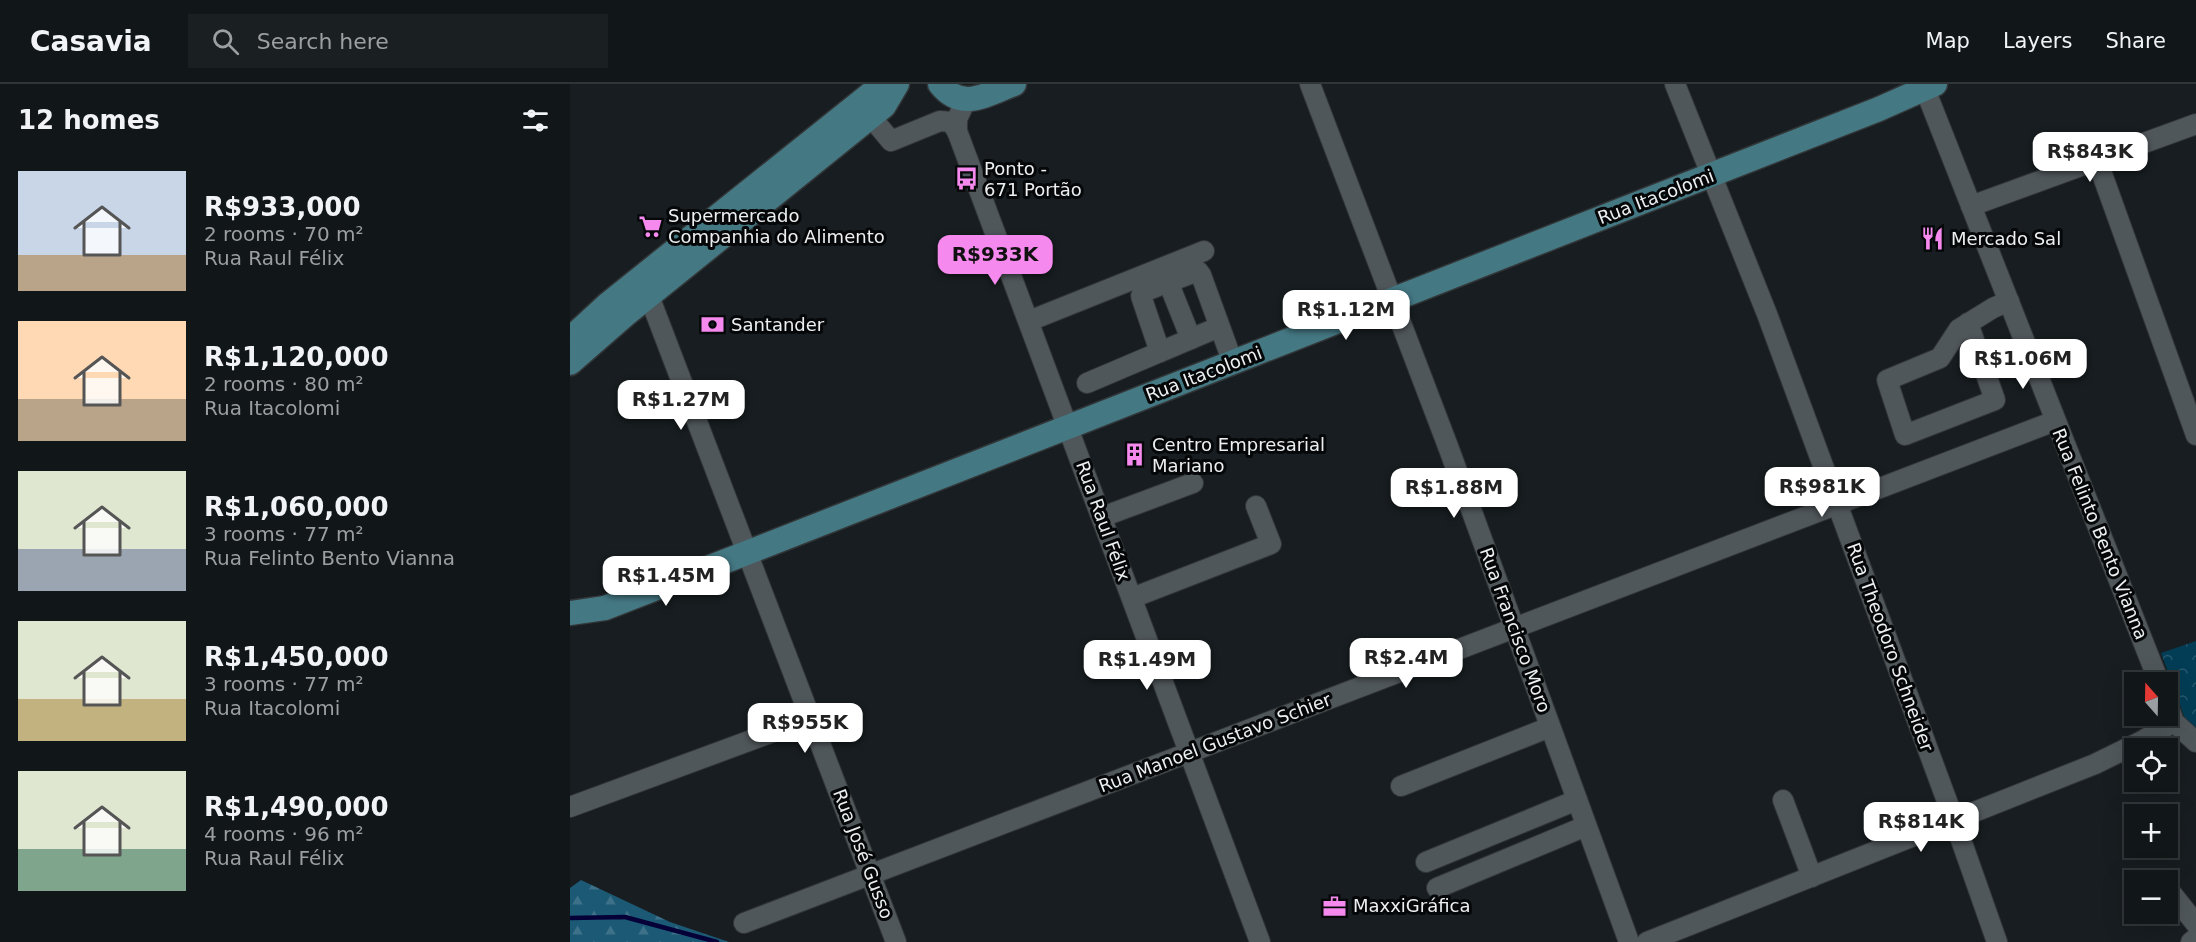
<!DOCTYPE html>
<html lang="en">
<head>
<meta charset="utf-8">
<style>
	:root { --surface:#111618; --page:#1a1f21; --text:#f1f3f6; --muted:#9c9fa2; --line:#303537; --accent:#f589ee }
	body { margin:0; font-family:"DejaVu Sans",sans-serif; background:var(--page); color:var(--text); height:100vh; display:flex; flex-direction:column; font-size:22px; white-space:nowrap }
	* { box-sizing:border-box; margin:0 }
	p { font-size:20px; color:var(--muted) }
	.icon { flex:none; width:33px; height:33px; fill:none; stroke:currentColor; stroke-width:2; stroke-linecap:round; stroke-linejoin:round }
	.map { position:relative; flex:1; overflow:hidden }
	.details { display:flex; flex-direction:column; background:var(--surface); width:570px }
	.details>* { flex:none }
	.needle { width:39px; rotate:340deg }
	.tools { position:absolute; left:1554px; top:588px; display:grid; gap:12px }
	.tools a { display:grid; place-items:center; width:54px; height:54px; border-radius:0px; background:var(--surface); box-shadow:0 6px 24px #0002,0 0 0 2px var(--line); font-size:30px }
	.price { position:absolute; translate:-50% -51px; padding:0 14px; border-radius:12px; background:#fff; color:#222; font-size:20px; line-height:39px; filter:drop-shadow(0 2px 3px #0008) }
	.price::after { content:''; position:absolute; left:50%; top:36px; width:18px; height:14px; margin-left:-9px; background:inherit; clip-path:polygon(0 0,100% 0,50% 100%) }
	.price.on { background:var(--accent); color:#111 }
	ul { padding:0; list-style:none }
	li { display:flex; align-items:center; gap:18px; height:150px; padding:0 18px }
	li span { display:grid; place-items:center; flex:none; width:168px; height:120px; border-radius:0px; color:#555 }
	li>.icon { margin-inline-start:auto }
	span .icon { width:72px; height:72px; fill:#fffc; stroke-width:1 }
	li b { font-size:26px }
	h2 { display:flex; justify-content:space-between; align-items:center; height:72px; padding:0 18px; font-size:26px }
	header { display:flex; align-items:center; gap:36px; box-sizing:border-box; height:84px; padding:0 30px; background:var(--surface); border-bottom:2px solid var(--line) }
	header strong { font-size:28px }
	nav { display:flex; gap:33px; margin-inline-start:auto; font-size:21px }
	.search { width:420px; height:54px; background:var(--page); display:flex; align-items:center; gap:15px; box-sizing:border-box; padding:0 21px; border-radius:0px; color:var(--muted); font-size:22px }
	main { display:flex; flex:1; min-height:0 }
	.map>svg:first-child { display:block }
	.forest { fill:url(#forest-firs) }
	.park { fill:url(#park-crowns) }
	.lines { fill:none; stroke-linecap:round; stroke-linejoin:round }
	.stream { stroke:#050037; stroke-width:4.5 }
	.minor-casing { stroke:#323638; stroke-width:22 }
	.major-casing { stroke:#323638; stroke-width:27 }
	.minor { stroke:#50575b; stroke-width:20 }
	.major { stroke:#447883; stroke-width:24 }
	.labels { text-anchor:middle; stroke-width:6; stroke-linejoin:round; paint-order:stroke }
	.poi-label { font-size:18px; fill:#ecf0f2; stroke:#050708; text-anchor:start }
	.street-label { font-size:18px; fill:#ecf0f2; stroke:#050708 }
</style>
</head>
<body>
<header>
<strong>Casavia</strong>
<div class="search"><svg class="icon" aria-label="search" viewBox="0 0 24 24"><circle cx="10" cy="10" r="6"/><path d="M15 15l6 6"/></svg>Search here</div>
<nav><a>Map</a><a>Layers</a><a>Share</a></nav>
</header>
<main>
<section class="details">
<h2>12 homes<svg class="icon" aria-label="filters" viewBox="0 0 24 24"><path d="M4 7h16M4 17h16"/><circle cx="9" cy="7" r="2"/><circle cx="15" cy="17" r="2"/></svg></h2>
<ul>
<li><span style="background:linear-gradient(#c9d6e8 70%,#b9a48a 0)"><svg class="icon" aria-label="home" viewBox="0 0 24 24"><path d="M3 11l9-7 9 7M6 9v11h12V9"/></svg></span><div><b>R$933,000</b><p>2 rooms · 70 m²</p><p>Rua Raul Félix</p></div></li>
<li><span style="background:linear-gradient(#ffd9b3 65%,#b9a48a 0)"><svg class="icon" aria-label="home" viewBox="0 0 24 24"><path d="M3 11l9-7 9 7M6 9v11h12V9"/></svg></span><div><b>R$1,120,000</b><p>2 rooms · 80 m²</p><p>Rua Itacolomi</p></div></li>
<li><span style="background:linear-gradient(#dfe7d0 65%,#9aa5b1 0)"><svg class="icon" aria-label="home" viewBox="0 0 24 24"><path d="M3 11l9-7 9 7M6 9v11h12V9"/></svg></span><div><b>R$1,060,000</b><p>3 rooms · 77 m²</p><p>Rua Felinto Bento Vianna</p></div></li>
<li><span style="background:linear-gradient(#dfe7d0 65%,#c2b280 0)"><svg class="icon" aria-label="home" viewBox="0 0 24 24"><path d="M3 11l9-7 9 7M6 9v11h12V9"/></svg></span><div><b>R$1,450,000</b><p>3 rooms · 77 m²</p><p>Rua Itacolomi</p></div></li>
<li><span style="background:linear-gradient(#dfe7d0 65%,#7fa58c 0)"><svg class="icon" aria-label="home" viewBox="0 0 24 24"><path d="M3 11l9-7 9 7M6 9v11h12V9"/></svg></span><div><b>R$1,490,000</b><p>4 rooms · 96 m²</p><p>Rua Raul Félix</p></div></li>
</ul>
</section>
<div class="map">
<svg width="1626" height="858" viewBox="0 0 1626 858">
	<defs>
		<pattern id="forest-firs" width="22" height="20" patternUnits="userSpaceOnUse" patternTransform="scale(1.5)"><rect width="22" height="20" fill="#1c5975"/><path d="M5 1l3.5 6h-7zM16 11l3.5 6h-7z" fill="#3d7189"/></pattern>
		<pattern id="park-crowns" width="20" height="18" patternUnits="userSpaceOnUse" patternTransform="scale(1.5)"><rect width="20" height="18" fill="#023d55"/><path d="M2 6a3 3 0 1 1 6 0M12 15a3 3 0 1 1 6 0" fill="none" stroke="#27596e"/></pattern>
	</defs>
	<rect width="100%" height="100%" fill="#171d20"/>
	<!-- forest -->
	<path class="forest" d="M 11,796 L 100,838 L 159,858 L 0,858 L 0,804 Z"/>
	<!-- park -->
	<path class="park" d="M 1626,557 L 1626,649 L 1618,643 L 1591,569 Z"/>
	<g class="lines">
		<!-- stream -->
		<path class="stream" d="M 0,834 L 55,833 L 147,858"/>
		<defs>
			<g id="minor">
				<path d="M 740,0 L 879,365 L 1059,858"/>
				<path d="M 1105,0 L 1197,230 L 1384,736 L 1427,858"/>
				<path d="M 1353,0 L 1589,598"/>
				<path d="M 396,16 L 387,35 L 387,47 L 690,858"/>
				<path d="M 301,33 L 321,57 L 370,37 L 381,38 L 387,47"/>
				<path d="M 1527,76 L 1626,351"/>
				<path d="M 1401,122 L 1626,40"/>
				<path d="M 599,200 L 621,255"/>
				<path d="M 79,212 L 326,858"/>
				<path d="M 459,237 L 634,167"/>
				<path d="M 1398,239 L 1425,316 L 1335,351 L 1317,296 L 1370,274 L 1389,245 L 1423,224 L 1439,217"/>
				<path d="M 649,243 L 590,268 L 571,212 L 573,208 L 628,187 L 631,191 L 663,279"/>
				<path d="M 517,299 L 590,268"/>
				<path d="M 532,433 L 623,399"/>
				<path d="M 562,514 L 701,460 L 686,422"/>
				<path d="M 1598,621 L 1604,638 L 1626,658"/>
				<path d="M 831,702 L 980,643"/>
				<path d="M 1213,716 L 1242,793"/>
				<path d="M 0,723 L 241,634"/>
				<path d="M 856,778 L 1007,716"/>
				<path d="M 867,804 L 1016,742"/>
				<path d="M 1598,805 L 1626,840"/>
				<path d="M 174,839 L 1485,337"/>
				<path d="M 1077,858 L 1525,680 L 1570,658 L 1604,638"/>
				<path d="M 1621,858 L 1626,854"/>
			</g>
			<g id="major">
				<path d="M 370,0 C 392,28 417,10 444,0"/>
				<path d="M 0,255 L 38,220 L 303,8 L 321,0"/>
				<path d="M 0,279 L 55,231 L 314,22 L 327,0"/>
				<path d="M 0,529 L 35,524 L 179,468 L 1309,25 L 1365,0"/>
			</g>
		</defs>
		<!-- minor casing -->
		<use href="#minor" class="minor-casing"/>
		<!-- major casing -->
		<use href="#major" class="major-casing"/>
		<!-- minor -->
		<use href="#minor" class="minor"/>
		<!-- major -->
		<use href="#major" class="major"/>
	</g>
	<!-- icons -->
	<defs>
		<symbol id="bus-bare" viewBox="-9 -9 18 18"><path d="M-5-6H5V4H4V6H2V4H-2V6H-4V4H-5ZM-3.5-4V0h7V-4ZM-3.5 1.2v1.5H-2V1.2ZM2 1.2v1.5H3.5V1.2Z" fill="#f589ee" stroke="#050708" stroke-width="2.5" paint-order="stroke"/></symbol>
		<symbol id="supermarket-bare" viewBox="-9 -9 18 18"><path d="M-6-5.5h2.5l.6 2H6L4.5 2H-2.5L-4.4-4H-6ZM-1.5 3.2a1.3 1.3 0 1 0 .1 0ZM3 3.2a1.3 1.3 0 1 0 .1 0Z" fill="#f589ee" stroke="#050708" stroke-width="2.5" paint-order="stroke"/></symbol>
		<symbol id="restaurant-bare" viewBox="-9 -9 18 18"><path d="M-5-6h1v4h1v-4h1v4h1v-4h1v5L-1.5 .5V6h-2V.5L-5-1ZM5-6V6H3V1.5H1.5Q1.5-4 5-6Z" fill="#f589ee" stroke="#050708" stroke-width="2.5" paint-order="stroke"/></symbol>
		<symbol id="bank-bare" viewBox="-9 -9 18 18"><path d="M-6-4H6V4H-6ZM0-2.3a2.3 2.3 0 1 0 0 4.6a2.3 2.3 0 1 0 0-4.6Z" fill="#f589ee" stroke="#050708" stroke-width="2.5" paint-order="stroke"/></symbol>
		<symbol id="building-bare" viewBox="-9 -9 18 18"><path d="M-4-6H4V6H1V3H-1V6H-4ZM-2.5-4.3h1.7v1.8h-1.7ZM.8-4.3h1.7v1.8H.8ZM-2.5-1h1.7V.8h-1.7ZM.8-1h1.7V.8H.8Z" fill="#f589ee" stroke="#050708" stroke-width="2.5" paint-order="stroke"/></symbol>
		<symbol id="office-bare" viewBox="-9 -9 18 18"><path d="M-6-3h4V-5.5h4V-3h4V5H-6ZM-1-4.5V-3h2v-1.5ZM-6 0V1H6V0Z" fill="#f589ee" stroke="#050708" stroke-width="2.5" paint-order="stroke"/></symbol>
	</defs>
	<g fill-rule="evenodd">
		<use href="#bus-bare" x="380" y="78" width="33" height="33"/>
		<use href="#supermarket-bare" x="64" y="126" width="33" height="33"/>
		<use href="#restaurant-bare" x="1346" y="138" width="33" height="33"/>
		<use href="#bank-bare" x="126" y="224" width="33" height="33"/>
		<use href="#building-bare" x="548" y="354" width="33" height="33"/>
		<use href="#office-bare" x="748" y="806" width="33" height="33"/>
	</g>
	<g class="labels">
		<!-- poi labels -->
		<g class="poi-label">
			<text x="414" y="91">Ponto -<tspan x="414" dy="21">671 Portão</tspan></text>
			<text x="98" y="138">Supermercado<tspan x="98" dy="21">Companhia do Alimento</tspan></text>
			<text x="1381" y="161">Mercado Sal</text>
			<text x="161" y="247">Santander</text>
			<text x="582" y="367">Centro Empresarial<tspan x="582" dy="21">Mariano</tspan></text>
			<text x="783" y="828">MaxxiGráfica</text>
		</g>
		<!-- street labels -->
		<g class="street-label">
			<text transform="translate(1086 113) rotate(-21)" y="6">Rua Itacolomi</text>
			<text transform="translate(634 290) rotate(-21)" y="6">Rua Itacolomi</text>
			<text transform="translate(533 437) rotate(70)" y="6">Rua Raul Félix</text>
			<text transform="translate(1530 450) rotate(68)" y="6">Rua Felinto Bento Vianna</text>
			<text transform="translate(945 546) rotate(70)" y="6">Rua Francisco Moro</text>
			<text transform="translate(1320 563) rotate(70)" y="6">Rua Theodoro Schneider</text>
			<text transform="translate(645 659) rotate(-21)" y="6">Rua Manoel Gustavo Schier</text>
			<text transform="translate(293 770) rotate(69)" y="6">Rua José Gusso</text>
		</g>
	</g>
</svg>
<div class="tools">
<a><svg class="needle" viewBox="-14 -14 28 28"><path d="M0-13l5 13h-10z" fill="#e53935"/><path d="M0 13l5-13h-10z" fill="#9c9fa2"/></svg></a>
<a><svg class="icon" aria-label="locate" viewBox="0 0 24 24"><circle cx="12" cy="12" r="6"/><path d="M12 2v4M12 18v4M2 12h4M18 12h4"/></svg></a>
<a>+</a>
<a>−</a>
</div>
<b class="price" style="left:1520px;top:99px">R$843K</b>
<b class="price on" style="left:425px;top:202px">R$933K</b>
<b class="price" style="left:776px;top:257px">R$1.12M</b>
<b class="price" style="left:1453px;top:306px">R$1.06M</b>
<b class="price" style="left:111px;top:347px">R$1.27M</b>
<b class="price" style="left:1252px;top:434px">R$981K</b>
<b class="price" style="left:884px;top:435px">R$1.88M</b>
<b class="price" style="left:96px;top:523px">R$1.45M</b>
<b class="price" style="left:836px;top:605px">R$2.4M</b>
<b class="price" style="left:577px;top:607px">R$1.49M</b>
<b class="price" style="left:235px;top:670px">R$955K</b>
<b class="price" style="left:1351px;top:769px">R$814K</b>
</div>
</main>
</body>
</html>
